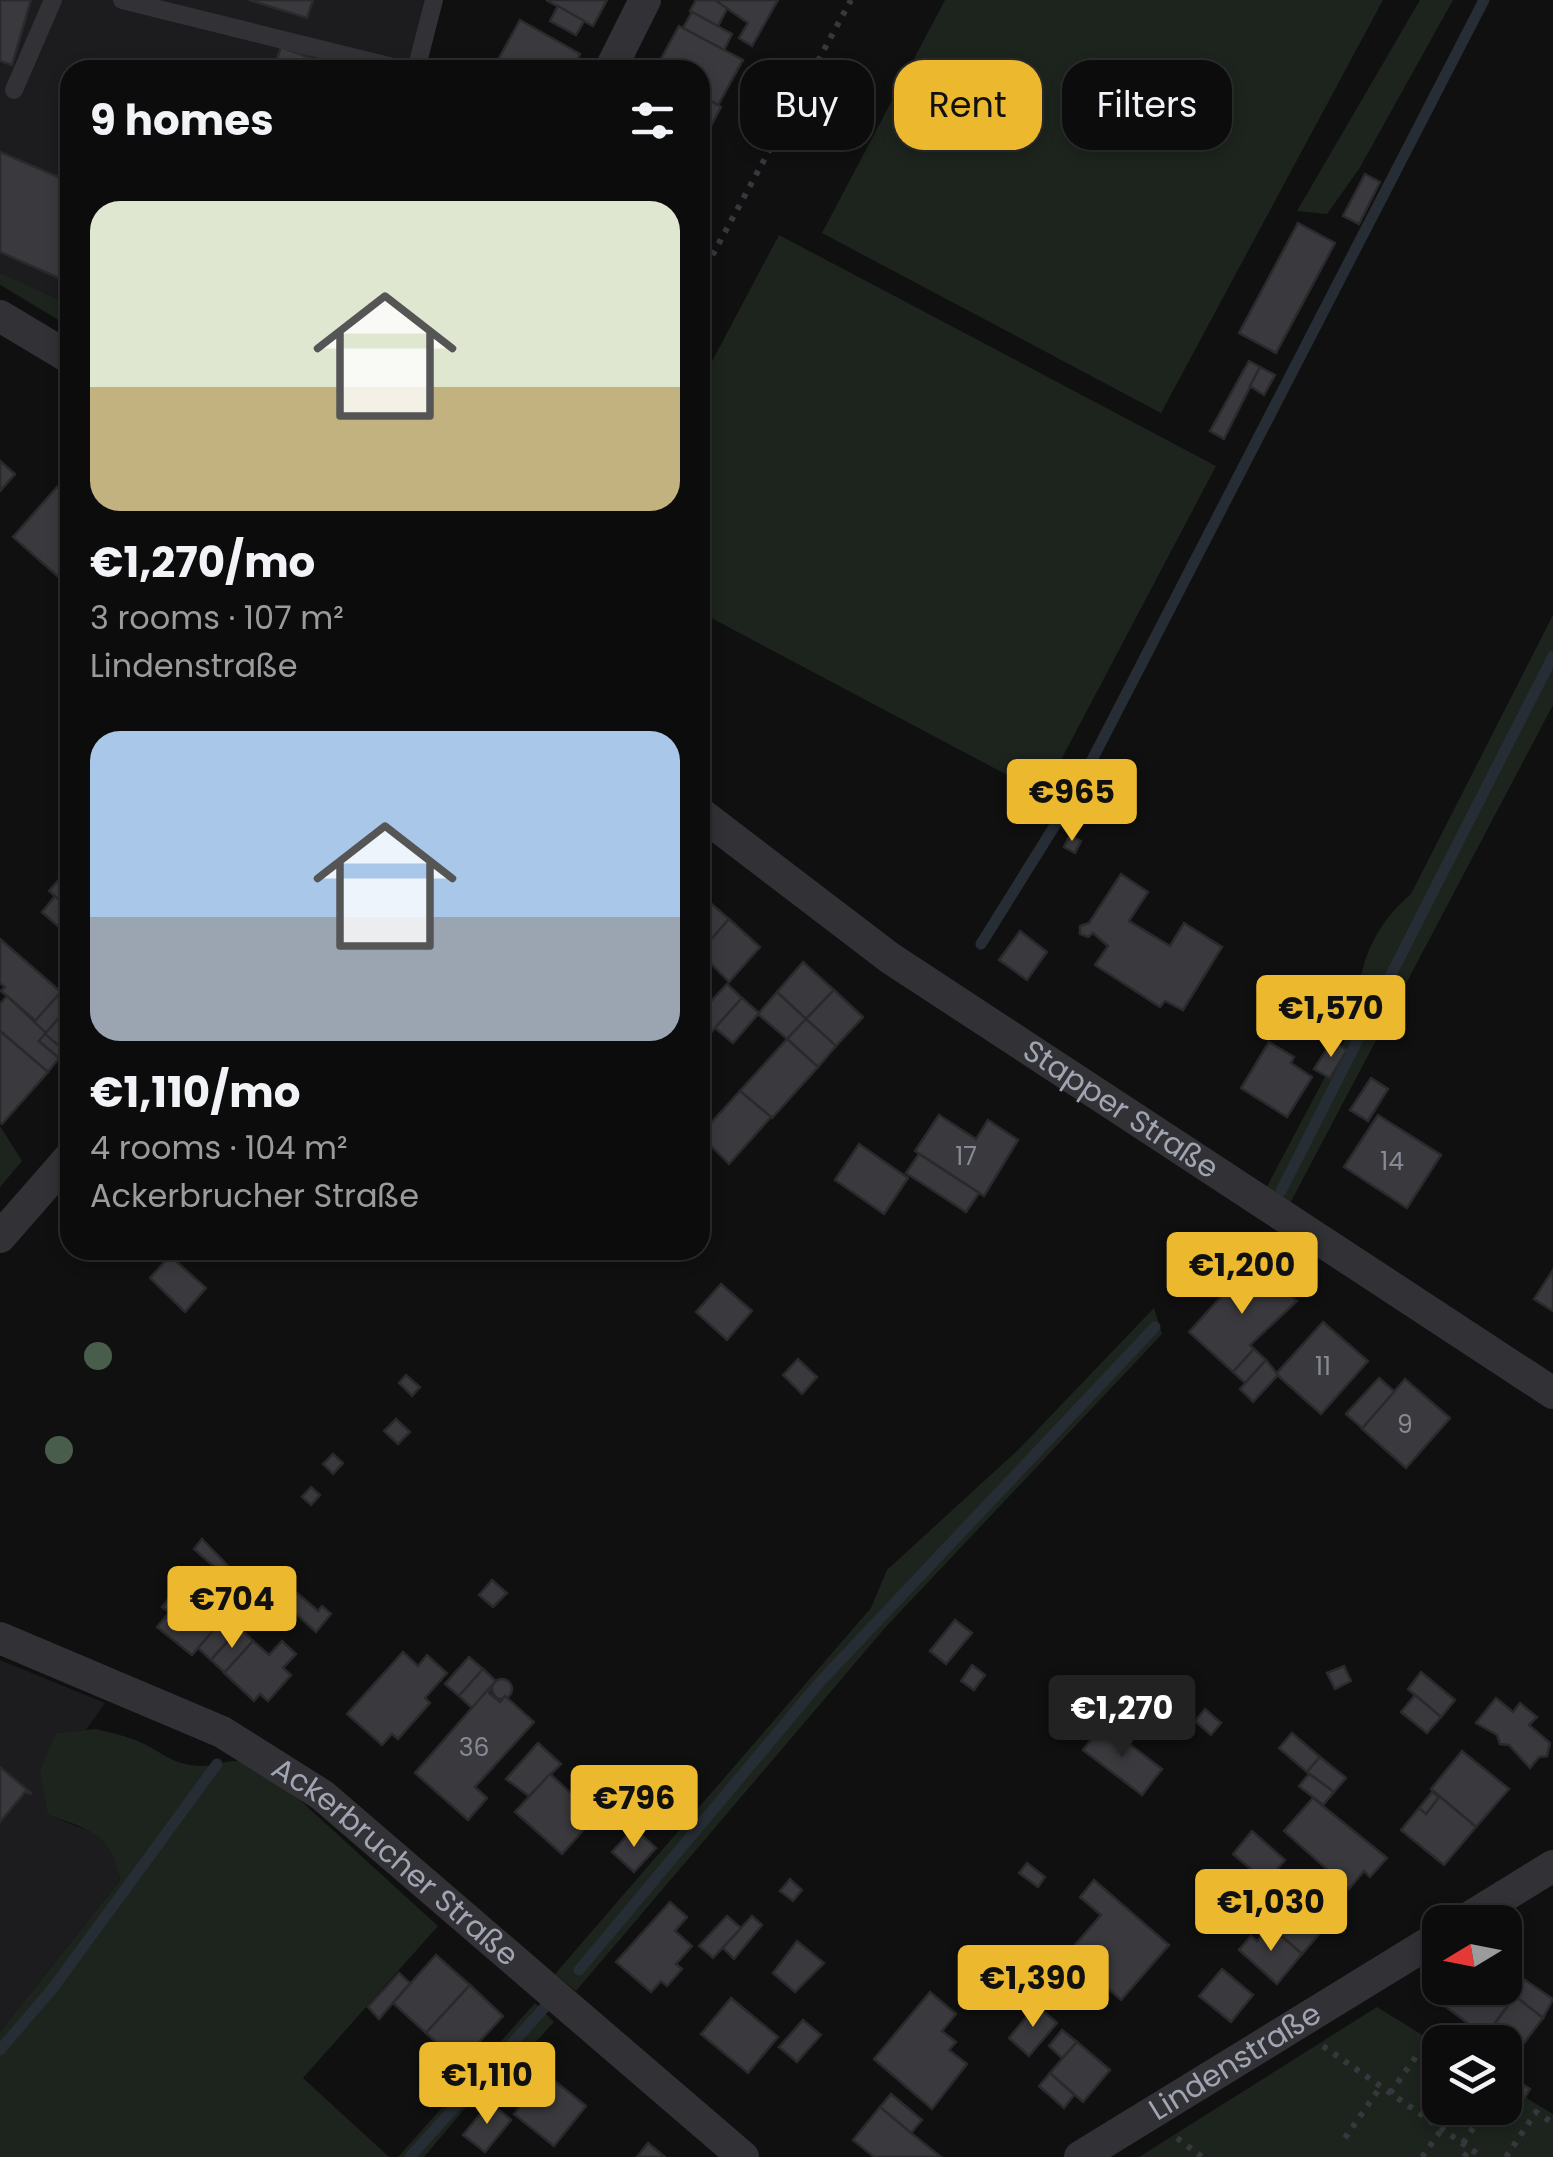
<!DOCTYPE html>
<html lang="en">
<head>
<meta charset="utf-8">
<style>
	:root { --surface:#0c0c0d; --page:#1a1a1b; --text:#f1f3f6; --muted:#9a9b9d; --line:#2c2c2e; --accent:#ecb82d }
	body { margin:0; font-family:Poppins,sans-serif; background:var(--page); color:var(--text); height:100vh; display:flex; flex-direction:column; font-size:38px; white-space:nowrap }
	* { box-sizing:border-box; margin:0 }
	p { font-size:32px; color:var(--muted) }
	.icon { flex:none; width:55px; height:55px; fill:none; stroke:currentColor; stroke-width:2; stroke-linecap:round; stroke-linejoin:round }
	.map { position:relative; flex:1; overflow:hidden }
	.sheet { position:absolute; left:60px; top:60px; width:650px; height:1200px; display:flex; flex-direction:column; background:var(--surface); border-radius:30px; box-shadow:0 5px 15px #0003,0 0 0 2px var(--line) }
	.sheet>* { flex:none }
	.hud { position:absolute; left:740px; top:60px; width:662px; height:90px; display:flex; gap:20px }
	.needle { width:65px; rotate:260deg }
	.tools { position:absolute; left:1422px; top:1905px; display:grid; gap:20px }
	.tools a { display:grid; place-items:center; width:100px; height:100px; border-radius:20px; background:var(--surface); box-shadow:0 5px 15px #0003,0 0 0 2px var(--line); font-size:50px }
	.price { position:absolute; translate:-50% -85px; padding:0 22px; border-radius:10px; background:var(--accent); color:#111; font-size:32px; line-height:65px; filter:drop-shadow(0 2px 5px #0008) }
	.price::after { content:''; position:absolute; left:50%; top:60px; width:30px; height:22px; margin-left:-15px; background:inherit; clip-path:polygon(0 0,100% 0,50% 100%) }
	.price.current { background:#222; color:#fff }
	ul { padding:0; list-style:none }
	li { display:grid; align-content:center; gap:20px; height:530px; padding:0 30px }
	li span { display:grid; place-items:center; height:310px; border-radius:30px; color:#555 }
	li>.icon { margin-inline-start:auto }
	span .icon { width:180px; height:180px; fill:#fffc; stroke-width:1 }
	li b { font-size:42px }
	h2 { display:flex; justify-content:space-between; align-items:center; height:120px; padding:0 30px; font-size:42px }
	.pill { padding:0 35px; border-radius:30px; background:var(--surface); box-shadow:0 5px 15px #0003,0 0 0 2px var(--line); font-size:35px; line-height:90px }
	.pill.current { background:var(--accent); color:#111 }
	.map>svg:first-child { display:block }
	.built { fill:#1c1c1e }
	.green { fill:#1c241d }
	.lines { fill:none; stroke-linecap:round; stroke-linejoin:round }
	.stream { stroke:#272d34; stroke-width:11 }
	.building { fill:#3a3a3e; stroke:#2a2a2d; stroke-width:2.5 }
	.path { stroke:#37383d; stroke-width:6; stroke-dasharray:5 8; stroke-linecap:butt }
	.lane { stroke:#313136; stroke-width:18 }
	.street { stroke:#313136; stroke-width:32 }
	.tree { fill:#495d4c }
	.labels { text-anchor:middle; stroke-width:10; stroke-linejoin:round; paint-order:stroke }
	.number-label { font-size:25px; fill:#878a95 }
	.street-label { font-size:30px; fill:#a1a5b2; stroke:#0b0b0c }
</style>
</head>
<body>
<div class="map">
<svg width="1553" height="2157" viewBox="0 0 1553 2157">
	<rect width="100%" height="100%" fill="#101011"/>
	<!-- built -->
	<g class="built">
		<path d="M 0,0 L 429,0 L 410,70 L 70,70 L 70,327 L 0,285 Z"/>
		<path d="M 0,1660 L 105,1703 L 86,1730 L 56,1733 L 48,1815 L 102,1836 L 117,1863 L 120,1880 L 0,2032 Z"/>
	</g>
	<!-- green -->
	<g class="green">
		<path d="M 945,0 L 1383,0 L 1161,413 L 822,233 Z"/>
		<path d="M 1420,0 L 1453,0 L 1359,169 L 1327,214 L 1297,211 Z"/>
		<path d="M 779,235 L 1216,466 L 1043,794 L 700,612 L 700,384 Z"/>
		<path d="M 0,273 L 70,305 L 70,327 L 0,284 Z"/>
		<path d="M 1553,615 L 1553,705 L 1287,1209 L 1264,1192 L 1369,994 L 1360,981 C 1367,945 1383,918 1411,894 Z"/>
		<path d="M 0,1126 L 22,1161 L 0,1187 Z"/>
		<path d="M 1154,1308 L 1162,1334 L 884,1629 L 576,1991 L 555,1974 L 871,1608 L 887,1570 L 1019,1449 Z"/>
		<path d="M 96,1729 C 111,1733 128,1736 142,1743 C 156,1749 170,1761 185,1764 C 222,1773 226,1748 268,1771 L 438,1926 L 303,2078 L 389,2157 L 0,2157 L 0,2032 L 120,1880 C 113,1835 87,1828 48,1815 L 40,1770 L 56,1733 Z"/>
		<path d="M 535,2003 L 554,2022 L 490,2092 L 482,2088 L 424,2157 L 398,2157 Z"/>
		<path d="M 1377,2007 L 1440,2046 L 1440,2108 L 1505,2108 L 1505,2085 L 1553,2114 L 1553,2157 L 1139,2157 Z"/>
	</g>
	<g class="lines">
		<!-- stream -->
		<g class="stream">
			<path d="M 981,944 L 1075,793 L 1484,0"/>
			<path d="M 1281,1191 L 1553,656"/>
			<path d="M 579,1970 L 820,1682 L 1155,1327"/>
			<path d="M 0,2050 L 53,1988 L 217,1764"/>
			<path d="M 410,2157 L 544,2008"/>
		</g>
	</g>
	<!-- building -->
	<g class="building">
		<path d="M 0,0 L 31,0 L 12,65 L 0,61 Z"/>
		<path d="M 249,0 L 313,0 L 307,18 Z"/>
		<path d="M 546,0 L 607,0 L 593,26 Z"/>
		<path d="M 696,0 L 715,0 L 728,7 L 718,26 L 690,11 Z"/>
		<path d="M 715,0 L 778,0 L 752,46 L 739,38 L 748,23 Z"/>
		<path d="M 558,6 L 584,21 L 576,35 L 550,21 Z"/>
		<path d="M 692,12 L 732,34 L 724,50 L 683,28 Z"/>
		<path d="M 520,20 L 580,54 L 572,70 L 493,69 Z"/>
		<path d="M 679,26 L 743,60 L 718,105 L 700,95 L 700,70 L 655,70 Z"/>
		<path d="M 281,47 L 335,67 L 334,70 L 274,67 Z"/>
		<path d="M 701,95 L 721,107 L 712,124 L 700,117 Z"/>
		<path d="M 0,152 L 70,182 L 70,283 L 0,252 Z"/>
		<path d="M 1365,174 L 1380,182 L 1359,224 L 1343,216 Z"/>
		<path d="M 1298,223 L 1335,243 L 1276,353 L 1239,333 Z"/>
		<path d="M 1249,361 L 1260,367 L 1224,439 L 1210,431 Z"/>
		<path d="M 1260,367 L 1275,375 L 1264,395 L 1250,386 Z"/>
		<path d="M 0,461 L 15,474 L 0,491 Z"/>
		<path d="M 57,487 L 70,498 L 70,571 L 62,580 L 13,537 Z"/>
		<path d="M 1091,797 L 1107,805 L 1099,822 L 1082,814 Z"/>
		<path d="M 1070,835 L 1081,841 L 1075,853 L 1064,847 Z"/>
		<path d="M 64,874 L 70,879 L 70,909 L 49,891 Z"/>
		<path d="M 1121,874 L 1148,892 L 1129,921 L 1170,946 L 1184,923 L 1222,947 L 1183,1010 L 1165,1001 L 1160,1007 L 1095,965 L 1108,946 L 1093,933 L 1088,937 L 1080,934 L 1080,926 L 1089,923 Z"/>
		<path d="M 700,894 L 729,919 L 700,952 Z"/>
		<path d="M 55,896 L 70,909 L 68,935 L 42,912 Z"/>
		<path d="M 729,919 L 760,947 L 729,982 L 700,952 Z"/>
		<path d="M 1020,931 L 1047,952 L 1027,980 L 999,960 Z"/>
		<path d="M 0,939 L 61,992 L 36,1021 L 1,991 L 5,987 L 0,983 Z"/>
		<path d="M 803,962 L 834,990 L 806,1019 L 777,992 Z"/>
		<path d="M 727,984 L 742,998 L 706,1038 L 700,1033 L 700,1013 Z"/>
		<path d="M 834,990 L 863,1017 L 836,1046 L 806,1019 Z"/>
		<path d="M 61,992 L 70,1005 L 46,1033 L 34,1022 Z"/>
		<path d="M 777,992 L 806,1019 L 787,1039 L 758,1014 Z"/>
		<path d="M 7,996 L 46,1033 L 39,1041 L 59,1058 L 48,1072 L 0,1031 L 0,1004 Z"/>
		<path d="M 742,998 L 759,1013 L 733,1043 L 715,1028 Z"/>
		<path d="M 70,1005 L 70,1056 L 45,1034 Z"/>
		<path d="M 806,1019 L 836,1046 L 818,1067 L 787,1039 Z"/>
		<path d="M 0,1031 L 48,1072 L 2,1124 L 0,1122 Z"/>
		<path d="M 45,1034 L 65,1051 L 59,1058 L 39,1041 Z"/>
		<path d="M 787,1039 L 818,1067 L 772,1118 L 740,1091 Z"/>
		<path d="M 1332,1041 L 1347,1050 L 1330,1078 L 1314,1069 Z"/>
		<path d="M 1269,1042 L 1294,1057 L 1291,1063 L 1312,1077 L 1287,1117 L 1241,1088 Z"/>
		<path d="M 1371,1078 L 1388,1089 L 1368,1121 L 1350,1110 Z"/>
		<path d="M 740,1091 L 771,1117 L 729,1164 L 700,1135 Z"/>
		<path d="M 939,1115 L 976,1139 L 988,1120 L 1018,1140 L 984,1196 L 915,1151 Z"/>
		<path d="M 1378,1115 L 1441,1155 L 1407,1208 L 1344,1167 Z"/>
		<path d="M 859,1144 L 908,1178 L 884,1214 L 835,1180 Z"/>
		<path d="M 919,1154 L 979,1193 L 966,1212 L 906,1173 Z"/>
		<path d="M 1233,1254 L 1248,1267 L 1224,1294 L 1209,1281 Z"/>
		<path d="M 170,1256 L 206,1288 L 185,1312 L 150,1278 Z"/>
		<path d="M 1248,1267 L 1262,1280 L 1267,1274 L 1297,1301 L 1250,1345 L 1254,1349 L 1233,1372 L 1189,1332 Z"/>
		<path d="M 1553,1270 L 1553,1311 L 1534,1299 Z"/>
		<path d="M 721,1284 L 752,1311 L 727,1340 L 696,1312 Z"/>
		<path d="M 1323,1322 L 1368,1361 L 1321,1414 L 1276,1374 Z"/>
		<path d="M 1254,1349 L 1266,1360 L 1245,1383 L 1233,1372 Z"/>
		<path d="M 798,1359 L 817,1377 L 802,1394 L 783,1375 Z"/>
		<path d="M 1266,1360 L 1278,1375 L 1253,1402 L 1240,1389 Z"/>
		<path d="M 406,1375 L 420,1387 L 412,1396 L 399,1383 Z"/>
		<path d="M 1379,1378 L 1395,1392 L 1362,1428 L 1346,1414 Z"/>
		<path d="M 1405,1379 L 1450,1418 L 1406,1468 L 1362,1429 Z"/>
		<path d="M 396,1419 L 410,1432 L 398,1444 L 384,1431 Z"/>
		<path d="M 333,1454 L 343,1463 L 333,1474 L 323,1464 Z"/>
		<path d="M 311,1487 L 320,1495 L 311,1505 L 302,1497 Z"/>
		<path d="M 202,1539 L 233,1571 L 227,1578 L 194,1549 Z"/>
		<path d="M 235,1569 L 253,1583 L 240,1597 L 222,1583 Z"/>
		<path d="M 492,1580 L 507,1593 L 493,1607 L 479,1595 Z"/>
		<path d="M 222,1583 L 255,1610 L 232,1636 L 211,1615 L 222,1603 L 212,1594 Z"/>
		<path d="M 178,1587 L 185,1593 L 169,1612 L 162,1607 Z"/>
		<path d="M 185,1593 L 221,1622 L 192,1655 L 157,1627 Z"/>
		<path d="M 297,1593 L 318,1611 L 322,1606 L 331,1614 L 316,1632 L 286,1605 Z"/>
		<path d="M 955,1620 L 972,1633 L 946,1664 L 930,1651 Z"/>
		<path d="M 219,1624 L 232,1636 L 211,1660 L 198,1648 Z"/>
		<path d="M 240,1628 L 253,1641 L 225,1673 L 211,1660 Z"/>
		<path d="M 253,1641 L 269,1655 L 282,1641 L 296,1654 L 283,1668 L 291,1675 L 268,1701 L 260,1694 L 254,1701 L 224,1673 Z"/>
		<path d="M 403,1652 L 418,1666 L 427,1655 L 447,1673 L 425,1698 L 430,1703 L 398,1739 L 392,1734 L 382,1745 L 347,1714 Z"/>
		<path d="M 469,1657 L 483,1669 L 459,1696 L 445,1684 Z"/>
		<path d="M 972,1665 L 985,1675 L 974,1690 L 961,1681 Z"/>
		<path d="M 1344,1666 L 1351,1681 L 1335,1689 L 1327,1673 Z"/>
		<path d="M 483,1669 L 498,1683 L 472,1708 L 459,1696 Z"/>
		<path d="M 1421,1672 L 1455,1700 L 1441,1717 L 1408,1689 Z"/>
		<circle cx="502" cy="1689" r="10"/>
		<path d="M 492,1685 L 489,1693 L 500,1702 L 505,1696 L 534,1722 L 475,1787 L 487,1798 L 468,1820 L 415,1773 Z"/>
		<path d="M 1415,1695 L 1441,1717 L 1427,1733 L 1401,1712 Z"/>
		<path d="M 1496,1698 L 1513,1712 L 1520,1703 L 1537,1717 L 1529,1725 L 1550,1743 L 1547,1756 L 1539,1757 L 1530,1768 L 1509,1745 L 1500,1744 L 1497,1735 L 1476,1723 Z"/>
		<path d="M 1205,1709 L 1221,1723 L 1211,1735 L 1195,1721 Z"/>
		<path d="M 1103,1724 L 1162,1769 L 1142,1795 L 1083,1750 Z"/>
		<path d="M 1292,1733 L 1320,1757 L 1307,1772 L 1279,1748 Z"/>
		<path d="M 538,1743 L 561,1764 L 529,1796 L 506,1779 Z"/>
		<path d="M 1462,1751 L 1509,1789 L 1476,1827 L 1431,1789 Z"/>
		<path d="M 1320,1757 L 1346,1778 L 1334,1792 L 1307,1772 Z"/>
		<path d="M 0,1767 L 32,1794 L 25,1792 L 0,1822 Z"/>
		<path d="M 550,1774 L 596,1816 L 562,1854 L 515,1812 Z"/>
		<path d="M 1309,1774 L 1334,1792 L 1323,1805 L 1299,1786 Z"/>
		<path d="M 1433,1791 L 1476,1827 L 1444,1865 L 1401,1830 L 1419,1808 L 1426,1814 L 1439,1797 Z"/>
		<path d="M 1432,1792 L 1439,1797 L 1426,1814 L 1419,1808 Z"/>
		<path d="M 1313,1798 L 1387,1858 L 1370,1877 L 1364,1871 L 1349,1889 L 1284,1831 Z"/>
		<path d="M 634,1828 L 656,1848 L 634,1872 L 612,1852 Z"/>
		<path d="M 1252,1831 L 1285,1860 L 1266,1882 L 1233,1854 Z"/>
		<path d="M 1027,1863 L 1045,1877 L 1038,1887 L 1019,1873 Z"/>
		<path d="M 1271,1876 L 1294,1897 L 1270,1926 L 1256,1914 L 1268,1899 L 1258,1891 Z"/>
		<path d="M 790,1879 L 802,1890 L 793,1901 L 780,1891 Z"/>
		<path d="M 1094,1880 L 1169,1945 L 1121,2000 L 1087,1970 L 1094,1962 L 1075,1945 L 1101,1915 L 1080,1897 Z"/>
		<path d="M 1295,1896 L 1328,1924 L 1302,1954 L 1270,1926 Z"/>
		<path d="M 670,1902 L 687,1917 L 675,1931 L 692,1946 L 676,1964 L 682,1969 L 667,1986 L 661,1981 L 651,1992 L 616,1962 Z"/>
		<path d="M 727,1916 L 741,1928 L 713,1958 L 699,1946 Z"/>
		<path d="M 752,1916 L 762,1925 L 734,1959 L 723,1948 Z"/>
		<path d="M 1270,1926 L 1302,1954 L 1277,1984 L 1239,1950 L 1251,1936 L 1257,1941 Z"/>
		<path d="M 797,1941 L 824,1963 L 795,1992 L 773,1973 Z"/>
		<path d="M 436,1955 L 470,1985 L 426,2033 L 393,2003 Z"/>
		<path d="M 1222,1969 L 1253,1995 L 1231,2022 L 1199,1996 Z"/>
		<path d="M 399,1973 L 410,1983 L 379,2019 L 368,2007 Z"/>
		<path d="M 1525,1980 L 1553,1999 L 1543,2018 L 1513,1995 Z"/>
		<path d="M 470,1985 L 503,2016 L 459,2064 L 426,2033 Z"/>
		<path d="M 1460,1988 L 1503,1988 L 1515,1996 L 1485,2036 L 1446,2007 Z"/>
		<path d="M 930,1992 L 956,2014 L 942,2031 L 956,2042 L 949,2050 L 967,2064 L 932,2109 L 874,2059 Z"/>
		<path d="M 1515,1996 L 1543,2018 L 1514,2056 L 1505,2050 L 1505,2042 L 1486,2036 Z"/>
		<path d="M 731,1998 L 778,2037 L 748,2073 L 701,2034 Z"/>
		<path d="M 1036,2005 L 1057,2023 L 1029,2056 L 1009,2038 Z"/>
		<path d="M 803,2020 L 821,2035 L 797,2062 L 779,2047 Z"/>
		<path d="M 1062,2030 L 1077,2042 L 1062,2058 L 1049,2046 Z"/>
		<path d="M 1077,2042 L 1110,2070 L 1083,2102 L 1050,2073 Z"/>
		<path d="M 477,2044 L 489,2054 L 457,2089 L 446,2078 Z"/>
		<path d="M 1050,2073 L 1074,2095 L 1064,2108 L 1039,2086 Z"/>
		<path d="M 546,2074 L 586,2106 L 554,2146 L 514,2114 Z"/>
		<path d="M 1509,2076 L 1530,2089 L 1525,2097 L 1505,2085 Z"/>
		<path d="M 891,2094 L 922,2120 L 911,2133 L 880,2107 Z"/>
		<path d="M 490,2102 L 511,2120 L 485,2152 L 463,2135 Z"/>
		<path d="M 880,2107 L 911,2133 L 941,2157 L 874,2157 L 853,2140 Z"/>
		<path d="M 648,2143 L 665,2157 L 637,2157 Z"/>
	</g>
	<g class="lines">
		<!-- path -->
		<g class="path">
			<path d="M 700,278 L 851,0"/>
			<path d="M 1323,2046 L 1482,2157"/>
			<path d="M 1390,2093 L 1420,2051"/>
			<path d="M 1177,2138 L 1202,2157"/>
			<path d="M 1345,2138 L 1381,2086"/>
			<path d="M 1463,2143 L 1487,2108"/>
			<path d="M 1422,2157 L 1442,2129"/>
			<path d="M 1464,2157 L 1470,2149"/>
			<path d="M 1506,2157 L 1536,2112 L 1553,2123"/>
		</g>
		<!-- lane -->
		<g class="lane">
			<path d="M 122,0 L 405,70"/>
			<path d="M 416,70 L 434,0"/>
			<path d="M 14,90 L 53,0"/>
		</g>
		<!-- street -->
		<g class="street">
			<path d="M 610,70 L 645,0"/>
			<path d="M 0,316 L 70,358"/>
			<path id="s1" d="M 700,813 L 890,958 L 1553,1393"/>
			<path d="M 0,1237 L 70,1157"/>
			<path id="s2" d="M 0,1638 L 222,1732 L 322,1795 L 743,2157"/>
			<path d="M 1462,1922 L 1553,1866"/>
			<path id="s3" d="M 1080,2157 L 1440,1936"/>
		</g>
	</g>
	<!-- trees -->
	<g class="tree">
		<circle cx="98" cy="1356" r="14"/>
		<circle cx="59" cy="1450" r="14"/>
	</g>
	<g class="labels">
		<!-- number labels -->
		<g class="number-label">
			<text x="966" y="1165">17</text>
			<text x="1392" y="1170">14</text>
			<text x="1323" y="1375">11</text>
			<text x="1405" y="1433">9</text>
			<text x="474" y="1756">36</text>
		</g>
		<!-- street labels -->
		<g class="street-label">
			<text dy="10" stroke="none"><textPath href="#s1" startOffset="515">Stapper Straße</textPath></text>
			<text dy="10" stroke="none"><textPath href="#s2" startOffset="458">Ackerbrucher Straße</textPath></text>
			<text dy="10" stroke="none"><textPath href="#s3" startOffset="182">Lindenstraße</textPath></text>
		</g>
	</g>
</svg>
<div class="tools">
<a><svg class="needle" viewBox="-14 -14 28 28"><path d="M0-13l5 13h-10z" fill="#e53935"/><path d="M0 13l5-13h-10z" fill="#9a9b9d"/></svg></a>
<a><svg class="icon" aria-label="layers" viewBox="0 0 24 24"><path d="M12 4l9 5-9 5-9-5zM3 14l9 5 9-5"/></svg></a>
</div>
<b class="price" style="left:1072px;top:844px">€965</b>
<b class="price" style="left:1331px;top:1060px">€1,570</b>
<b class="price" style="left:1242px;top:1317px">€1,200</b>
<b class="price" style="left:232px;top:1651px">€704</b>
<b class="price current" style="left:1122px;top:1760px">€1,270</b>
<b class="price" style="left:634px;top:1850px">€796</b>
<b class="price" style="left:1271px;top:1954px">€1,030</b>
<b class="price" style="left:1033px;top:2030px">€1,390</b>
<b class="price" style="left:487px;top:2127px">€1,110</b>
<div class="hud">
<a class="pill">Buy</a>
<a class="pill current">Rent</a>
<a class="pill">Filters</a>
</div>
<section class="sheet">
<h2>9 homes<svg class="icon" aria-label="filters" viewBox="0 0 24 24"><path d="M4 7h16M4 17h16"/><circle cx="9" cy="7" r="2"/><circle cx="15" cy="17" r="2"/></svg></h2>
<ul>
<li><span style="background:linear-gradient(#dfe7d0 60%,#c2b280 0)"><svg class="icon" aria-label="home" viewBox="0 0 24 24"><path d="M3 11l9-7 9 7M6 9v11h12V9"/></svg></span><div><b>€1,270/mo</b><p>3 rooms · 107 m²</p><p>Lindenstraße</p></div></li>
<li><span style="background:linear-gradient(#a9c7e8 60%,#9aa5b1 0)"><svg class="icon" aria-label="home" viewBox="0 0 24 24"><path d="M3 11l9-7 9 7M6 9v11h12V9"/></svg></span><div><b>€1,110/mo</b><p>4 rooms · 104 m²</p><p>Ackerbrucher Straße</p></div></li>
</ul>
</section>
</div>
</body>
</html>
